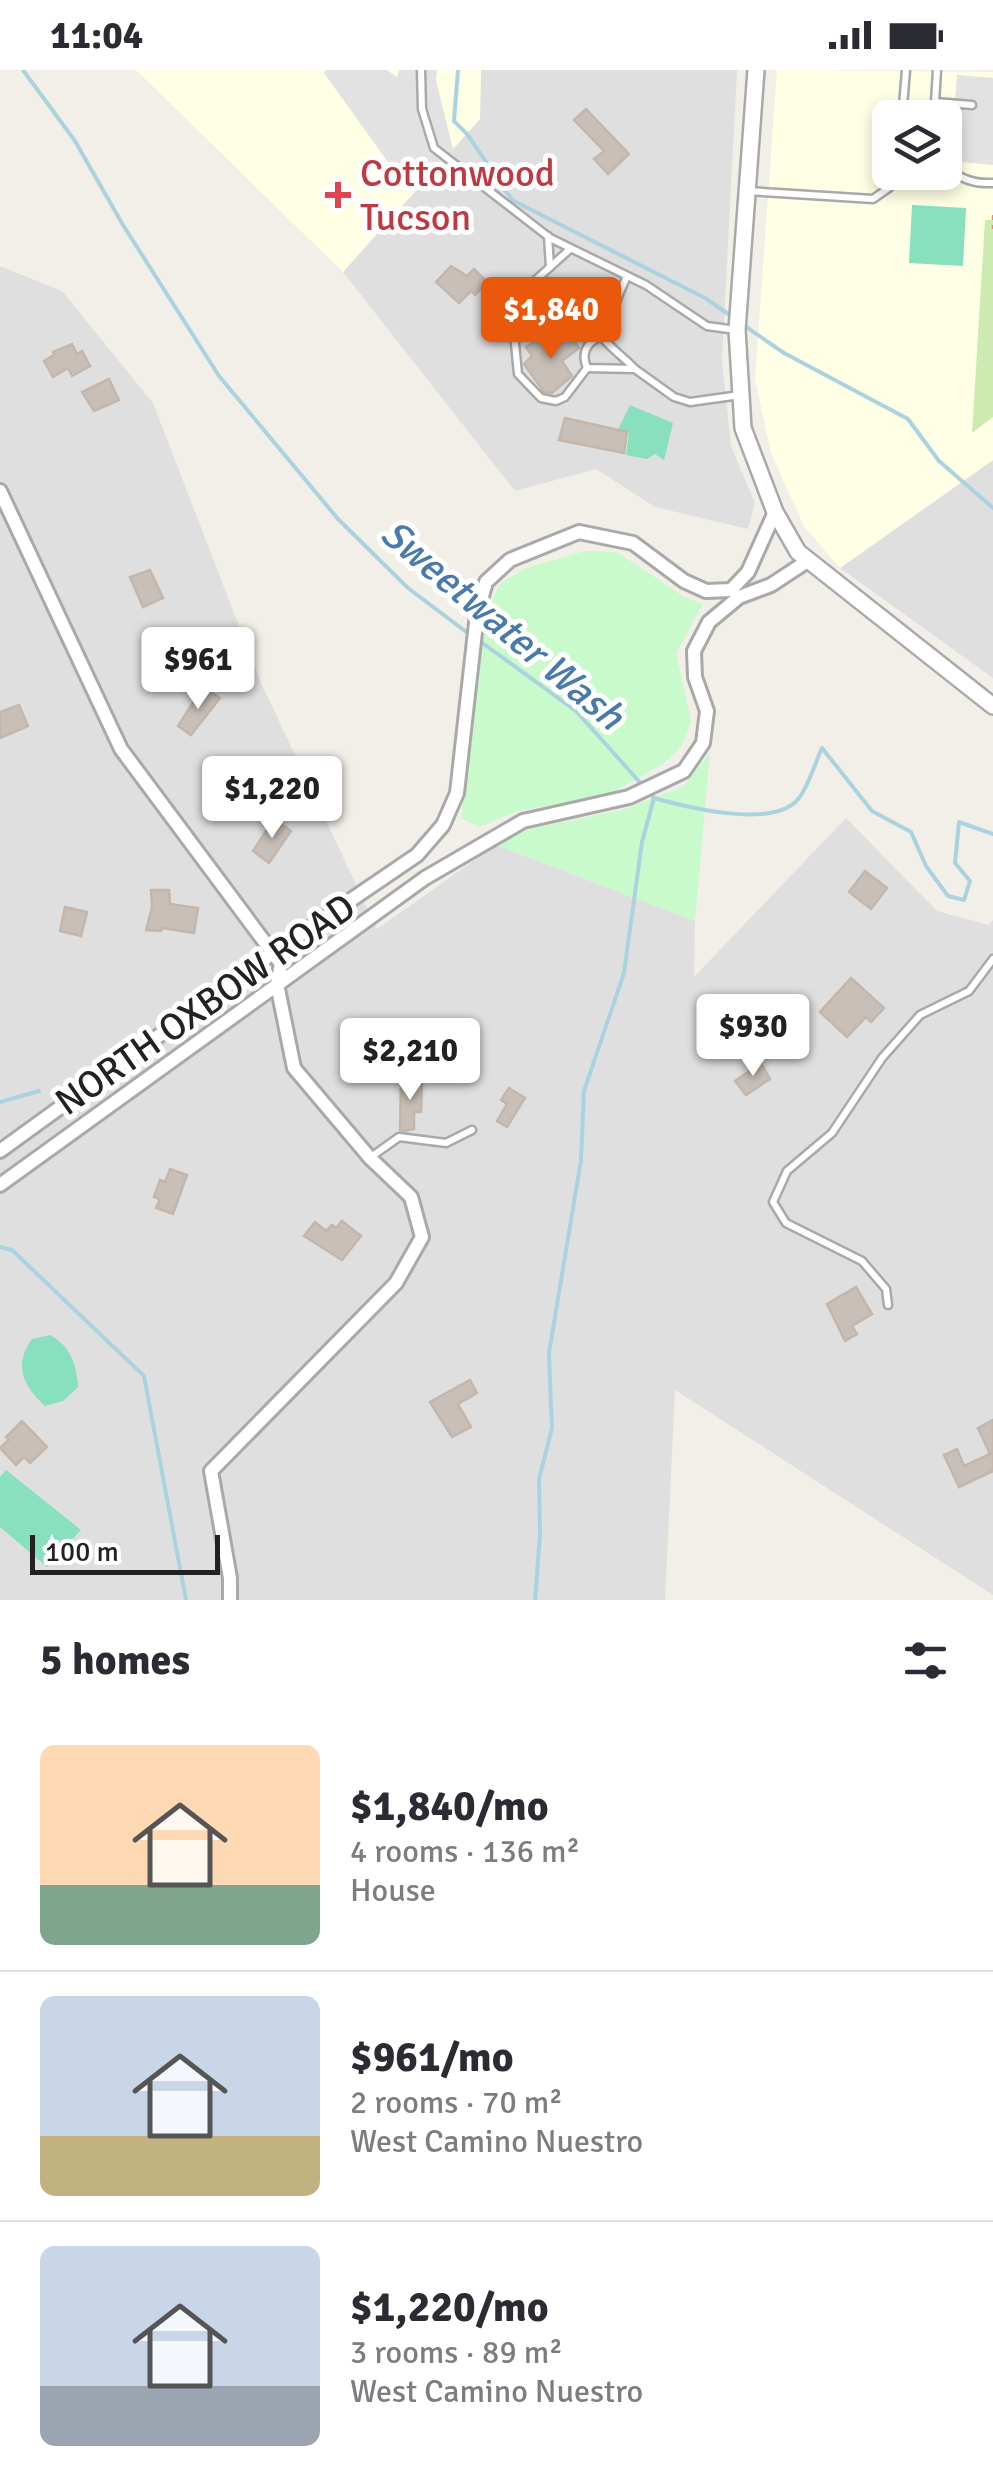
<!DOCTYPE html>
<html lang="en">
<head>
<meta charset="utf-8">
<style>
	:root { --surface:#fff; --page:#f7f7f7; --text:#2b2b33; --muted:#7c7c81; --line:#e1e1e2; --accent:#ea580c }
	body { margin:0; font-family:Signika,sans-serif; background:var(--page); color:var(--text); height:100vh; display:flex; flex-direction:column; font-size:38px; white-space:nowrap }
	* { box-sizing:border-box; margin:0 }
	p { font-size:32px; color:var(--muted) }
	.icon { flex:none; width:55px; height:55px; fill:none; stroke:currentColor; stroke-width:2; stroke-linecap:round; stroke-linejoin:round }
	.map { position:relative; height:1530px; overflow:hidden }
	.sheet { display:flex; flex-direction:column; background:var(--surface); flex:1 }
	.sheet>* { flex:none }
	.buttons { position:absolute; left:872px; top:30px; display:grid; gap:20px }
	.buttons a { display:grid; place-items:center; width:90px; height:90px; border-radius:15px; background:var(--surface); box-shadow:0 5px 15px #0003; font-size:50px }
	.scale { position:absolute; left:30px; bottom:25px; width:190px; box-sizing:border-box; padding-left:10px; border:5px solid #222; border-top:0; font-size:28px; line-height:35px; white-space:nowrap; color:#222; -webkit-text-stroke:8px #fff; paint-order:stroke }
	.price { position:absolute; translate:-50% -85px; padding:0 22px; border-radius:10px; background:#fff; color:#222; font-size:32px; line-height:65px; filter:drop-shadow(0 2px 5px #0008) }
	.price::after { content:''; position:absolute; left:50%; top:60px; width:30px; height:22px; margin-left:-15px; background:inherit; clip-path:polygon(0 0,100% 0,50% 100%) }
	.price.current { background:var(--accent); color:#fff }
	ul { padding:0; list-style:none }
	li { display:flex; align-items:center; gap:30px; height:250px; padding:0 40px }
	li+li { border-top:2px solid var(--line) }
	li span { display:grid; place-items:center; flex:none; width:280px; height:200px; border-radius:15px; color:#555 }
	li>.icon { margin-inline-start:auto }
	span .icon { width:120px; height:120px; fill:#fffc; stroke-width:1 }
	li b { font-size:42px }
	h2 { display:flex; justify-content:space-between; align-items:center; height:120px; padding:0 40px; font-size:42px }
	.status { display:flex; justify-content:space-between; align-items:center; height:70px; padding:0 50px; background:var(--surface); direction:ltr }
	.status svg { height:28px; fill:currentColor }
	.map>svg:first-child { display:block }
	.residential { fill:#e0dfdf }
	.education { fill:#ffffe5; fill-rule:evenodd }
	.grass { fill:#cdebb0 }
	.park { fill:#c8facc }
	.pitch { fill:#88e0be }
	.parking { fill:#e2e2e2 }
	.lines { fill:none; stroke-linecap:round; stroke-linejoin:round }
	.stream { stroke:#aad3df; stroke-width:4 }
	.building { fill:#c7bfb8; stroke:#c4b6ab; stroke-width:2.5 }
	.service-casing { stroke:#a9a9a9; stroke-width:11 }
	.minor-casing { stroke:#a9a9a9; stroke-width:18 }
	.tertiary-casing { stroke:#a9a9a9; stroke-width:20 }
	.path { stroke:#fa8072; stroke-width:2.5; stroke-dasharray:5 5; stroke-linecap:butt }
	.service { stroke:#fff; stroke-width:6 }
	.minor { stroke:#fff; stroke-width:12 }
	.tertiary { stroke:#fff; stroke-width:15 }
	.health-dot { fill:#e0444e; stroke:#fff; stroke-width:4 }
	.labels { text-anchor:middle; stroke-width:10; stroke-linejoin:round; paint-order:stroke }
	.health-label { font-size:38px; fill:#be3a42; stroke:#fff; text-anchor:start }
	.street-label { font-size:38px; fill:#222; stroke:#fff }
	.water-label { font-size:40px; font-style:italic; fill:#4a7aab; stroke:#fff }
</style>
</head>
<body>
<div class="status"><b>11:04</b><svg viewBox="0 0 49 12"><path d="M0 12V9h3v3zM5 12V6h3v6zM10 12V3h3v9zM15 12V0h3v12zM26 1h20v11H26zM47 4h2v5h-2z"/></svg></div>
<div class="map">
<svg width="993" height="1530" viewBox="0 0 993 1530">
	<rect width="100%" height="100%" fill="#f2efe9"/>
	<!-- residential -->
	<g class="residential">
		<path d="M 481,0 L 737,0 L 722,291 L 731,376 L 755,433 L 748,459 L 655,437 L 596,399 L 515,421 L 343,202 L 480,49 Z"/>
		<path d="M 0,196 L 62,221 L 153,333 L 261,613 L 377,859 L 496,775 L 695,851 L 694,907 L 846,748 L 937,841 L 988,855 L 993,850 L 993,1525 L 675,1320 L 665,1530 L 0,1530 Z"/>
		<path d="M 993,390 L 993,608 L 840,498 Z"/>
	</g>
	<!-- education -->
	<g class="education">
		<path d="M 136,0 L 481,0 L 480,49 L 343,202 Z"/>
		<path d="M 777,0 L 993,2 L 993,390 L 840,498 L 804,456 L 771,383 L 755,309 ZM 890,48 L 945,48 L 945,102 L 890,102 Z"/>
	</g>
	<!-- grass -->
	<path class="grass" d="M 985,150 L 993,150 L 993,347 L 972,363 Z"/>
	<!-- park -->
	<g class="park">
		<path d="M 585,481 L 617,482 L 683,526 L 703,534 L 676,583 L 691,651 L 681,677 L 663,694 L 610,724 L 515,742 L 479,757 L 461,748 L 483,546 L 501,513 L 526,498 Z"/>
		<path d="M 710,682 L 695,851 L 496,775 L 523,760 L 622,740 L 684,716 Z"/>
	</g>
	<!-- pitch -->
	<g class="pitch">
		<path d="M 912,135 L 966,138 L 963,196 L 909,193 Z"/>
		<path d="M 630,335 L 673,353 L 664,390 L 655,384 L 647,389 L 626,385 L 629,363 L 618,360 Z"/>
		<path d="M 50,1265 C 71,1277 76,1293 78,1317 L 63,1331 L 45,1336 C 23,1316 13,1295 32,1269 Z"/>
		<path d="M 6,1400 L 81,1460 L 47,1497 L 0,1457 L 0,1407 Z"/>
	</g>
	<!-- parking -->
	<g class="parking">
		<path d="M 326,0 L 387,0 L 397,7 L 399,0 L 437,0 L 436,10 L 456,91 L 390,95 L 324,3 Z"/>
		<path d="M 957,5 L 993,8 L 993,95 L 950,91 Z"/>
	</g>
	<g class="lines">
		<!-- stream -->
		<g class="stream">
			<path d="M 23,0 L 75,71 L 123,155 L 219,306 L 338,449 L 408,518 L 469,564"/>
			<path d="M 458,0 L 454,51 L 467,64 L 512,130 L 705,228 L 734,248"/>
			<path d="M 742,254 L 784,283 L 908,349 L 939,391 L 993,438"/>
			<path d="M 477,569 L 576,641 L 654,728 L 642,772 L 624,903 L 584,1021 L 581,1090 L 549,1283 L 552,1358 L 539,1409 L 540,1464 L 535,1530"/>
			<path d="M 654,728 C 686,737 775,760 799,728 C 809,715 815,693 822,678 L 872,741 L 911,762 L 926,796 L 948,826 L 964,830 L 970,811 L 955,793 L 959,752 L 993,764"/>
			<path d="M 0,1032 L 39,1021"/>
			<path d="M 0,1177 L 12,1180 L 144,1306 L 186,1530"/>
		</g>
	</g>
	<!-- building -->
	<g class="building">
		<path d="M 586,39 L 629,84 L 608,104 L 594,89 L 604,81 L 574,50 Z"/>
		<path d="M 451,196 L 467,206 L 474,199 L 487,212 L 475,225 L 471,221 L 459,233 L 436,212 Z"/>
		<path d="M 568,262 L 579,278 L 562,291 L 572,306 L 552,323 L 544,322 L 524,294 L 532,286 L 526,277 L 544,265 L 550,274 Z"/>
		<path d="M 72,274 L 77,284 L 82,281 L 90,296 L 72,306 L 68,298 L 53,307 L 44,291 L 54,285 L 53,282 Z"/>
		<path d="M 109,309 L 119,330 L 94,341 L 82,322 Z"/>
		<path d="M 565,348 L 627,362 L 624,383 L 559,370 Z"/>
		<path d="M 150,500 L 163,528 L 143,537 L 130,507 Z"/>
		<path d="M 206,619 L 220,628 L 191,665 L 178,656 L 196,628 L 199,630 Z"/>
		<path d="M 19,635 L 28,656 L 0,668 L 0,642 Z"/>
		<path d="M 274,749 L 291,761 L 269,793 L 253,781 Z"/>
		<path d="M 865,801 L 887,818 L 871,839 L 849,822 Z"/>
		<path d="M 151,820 L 169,820 L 170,834 L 198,838 L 194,863 L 162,858 L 161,861 L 146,860 L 152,837 Z"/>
		<path d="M 65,837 L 87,842 L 81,866 L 60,861 Z"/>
		<path d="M 851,908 L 884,938 L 871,952 L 866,947 L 847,967 L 820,942 Z"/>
		<path d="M 761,993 L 770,1009 L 746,1025 L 735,1011 Z"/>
		<path d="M 401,1009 L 422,1010 L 421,1042 L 414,1042 L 414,1059 L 405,1061 L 400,1060 Z"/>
		<path d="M 509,1018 L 525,1028 L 507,1057 L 497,1051 L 507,1034 L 501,1030 Z"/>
		<path d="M 170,1099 L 187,1105 L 173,1144 L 156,1138 L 160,1129 L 154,1127 L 160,1110 L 165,1112 Z"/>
		<path d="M 342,1151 L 361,1166 L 342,1190 L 304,1166 L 315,1152 L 326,1161 L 332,1155 L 336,1158 Z"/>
		<path d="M 856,1217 L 872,1244 L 852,1256 L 857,1264 L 845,1271 L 827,1234 Z"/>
		<path d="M 470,1310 L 477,1323 L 458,1334 L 471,1357 L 452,1367 L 430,1332 Z"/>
		<path d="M 993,1350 L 993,1401 L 959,1417 L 944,1385 L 957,1379 L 964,1396 L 990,1384 L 978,1358 Z"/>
		<path d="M 22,1351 L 47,1377 L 30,1393 L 24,1387 L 16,1395 L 0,1378 L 9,1370 L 6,1367 Z"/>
	</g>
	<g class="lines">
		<defs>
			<g id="service">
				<path d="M 421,0 L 422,39 L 434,78 L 550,168 L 646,215 L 707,256 L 736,260"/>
				<path d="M 935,32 L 972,35"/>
				<path d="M 902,48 L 906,0"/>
				<path d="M 934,48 L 937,0"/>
				<path d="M 945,96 C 961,109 973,114 993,113"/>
				<path d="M 748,121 L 873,129 L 890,117 L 899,102"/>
				<path d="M 548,166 L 550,197"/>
				<path d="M 570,179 L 519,225 L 512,243 L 518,304 L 541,328 L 556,331 L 565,327 L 587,298"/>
				<path d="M 627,206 L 601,266 C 586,273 581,283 587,298 L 635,299 L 674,327 L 690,332 L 740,325"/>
				<path d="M 617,230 L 594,231 C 580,258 617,280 634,298"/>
				<path d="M 371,1087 L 399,1067 L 446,1073 L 472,1060"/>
				<path d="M 888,1235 L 886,1219 L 862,1191 L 786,1153 L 773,1132 L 787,1101 L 832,1063 L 882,988 L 920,945 L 969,921 L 993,889"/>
			</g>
			<g id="minor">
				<path d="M 0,421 L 121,679 L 281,894 L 277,914 L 294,998 L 370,1088 L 411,1127 L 422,1167 L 396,1213 L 211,1401 L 230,1508 L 230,1530"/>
				<path d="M 0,1081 L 273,883 L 417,785 L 443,755 L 457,723 L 477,544 L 486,512 L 510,490 L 579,462 L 633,473 L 684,511 L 706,521 L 731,520 L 748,502 L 775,442"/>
				<path d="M 0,1115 L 425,808 L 523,751 L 629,727 L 684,701 L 703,673 L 707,641 L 695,607 L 694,581 L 709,552 L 739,527 L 771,515 L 809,490"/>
			</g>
			<path id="tertiary" d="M 756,0 L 737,260 L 743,358 L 775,442 L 798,482 L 993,636"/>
		</defs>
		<!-- service casing -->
		<use href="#service" class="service-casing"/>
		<!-- minor casing -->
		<use href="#minor" class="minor-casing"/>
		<!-- tertiary casing -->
		<use href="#tertiary" class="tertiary-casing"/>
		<!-- path -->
		<path class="path" d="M 993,145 L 993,159"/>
		<!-- service -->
		<use href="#service" class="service"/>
		<!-- minor -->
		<use href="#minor" class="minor"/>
		<!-- tertiary -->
		<use href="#tertiary" class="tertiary"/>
	</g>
	<!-- markers -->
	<path class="health-dot" d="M333 110h10v10h10v10h-10v10h-10v-10h-10v-10h10z"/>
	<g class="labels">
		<!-- health labels -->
		<g class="health-label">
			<text x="360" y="116">Cottonwood<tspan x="360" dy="44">Tucson</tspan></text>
		</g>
		<!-- street labels -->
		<g class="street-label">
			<text transform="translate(205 934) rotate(-35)" y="13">NORTH OXBOW ROAD</text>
		</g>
		<!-- water labels -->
		<g class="water-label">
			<text transform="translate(503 554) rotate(40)" y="14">Sweetwater Wash</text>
		</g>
	</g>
</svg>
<div class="buttons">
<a><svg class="icon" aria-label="layers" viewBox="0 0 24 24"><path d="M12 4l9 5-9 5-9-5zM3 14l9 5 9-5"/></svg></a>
</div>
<div class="scale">100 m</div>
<b class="price current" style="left:551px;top:292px">$1,840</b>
<b class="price" style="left:198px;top:642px">$961</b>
<b class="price" style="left:272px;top:771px">$1,220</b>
<b class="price" style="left:753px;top:1009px">$930</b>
<b class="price" style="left:410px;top:1033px">$2,210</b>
</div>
<section class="sheet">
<h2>5 homes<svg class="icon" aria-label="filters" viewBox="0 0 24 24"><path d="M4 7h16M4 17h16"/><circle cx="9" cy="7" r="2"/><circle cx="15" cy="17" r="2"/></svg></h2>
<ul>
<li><span style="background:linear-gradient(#ffd9b3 70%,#7fa58c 0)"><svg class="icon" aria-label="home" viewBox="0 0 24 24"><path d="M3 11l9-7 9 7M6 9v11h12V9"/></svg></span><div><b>$1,840/mo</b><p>4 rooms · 136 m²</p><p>House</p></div></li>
<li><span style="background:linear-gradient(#c9d6e8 70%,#c2b280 0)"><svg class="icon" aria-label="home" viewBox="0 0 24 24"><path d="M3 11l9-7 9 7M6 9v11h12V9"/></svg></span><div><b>$961/mo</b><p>2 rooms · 70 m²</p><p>West Camino Nuestro</p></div></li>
<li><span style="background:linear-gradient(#c9d6e8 70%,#9aa5b1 0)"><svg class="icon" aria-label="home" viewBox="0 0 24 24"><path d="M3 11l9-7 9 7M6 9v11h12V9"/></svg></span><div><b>$1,220/mo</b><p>3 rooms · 89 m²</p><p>West Camino Nuestro</p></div></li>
</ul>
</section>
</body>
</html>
